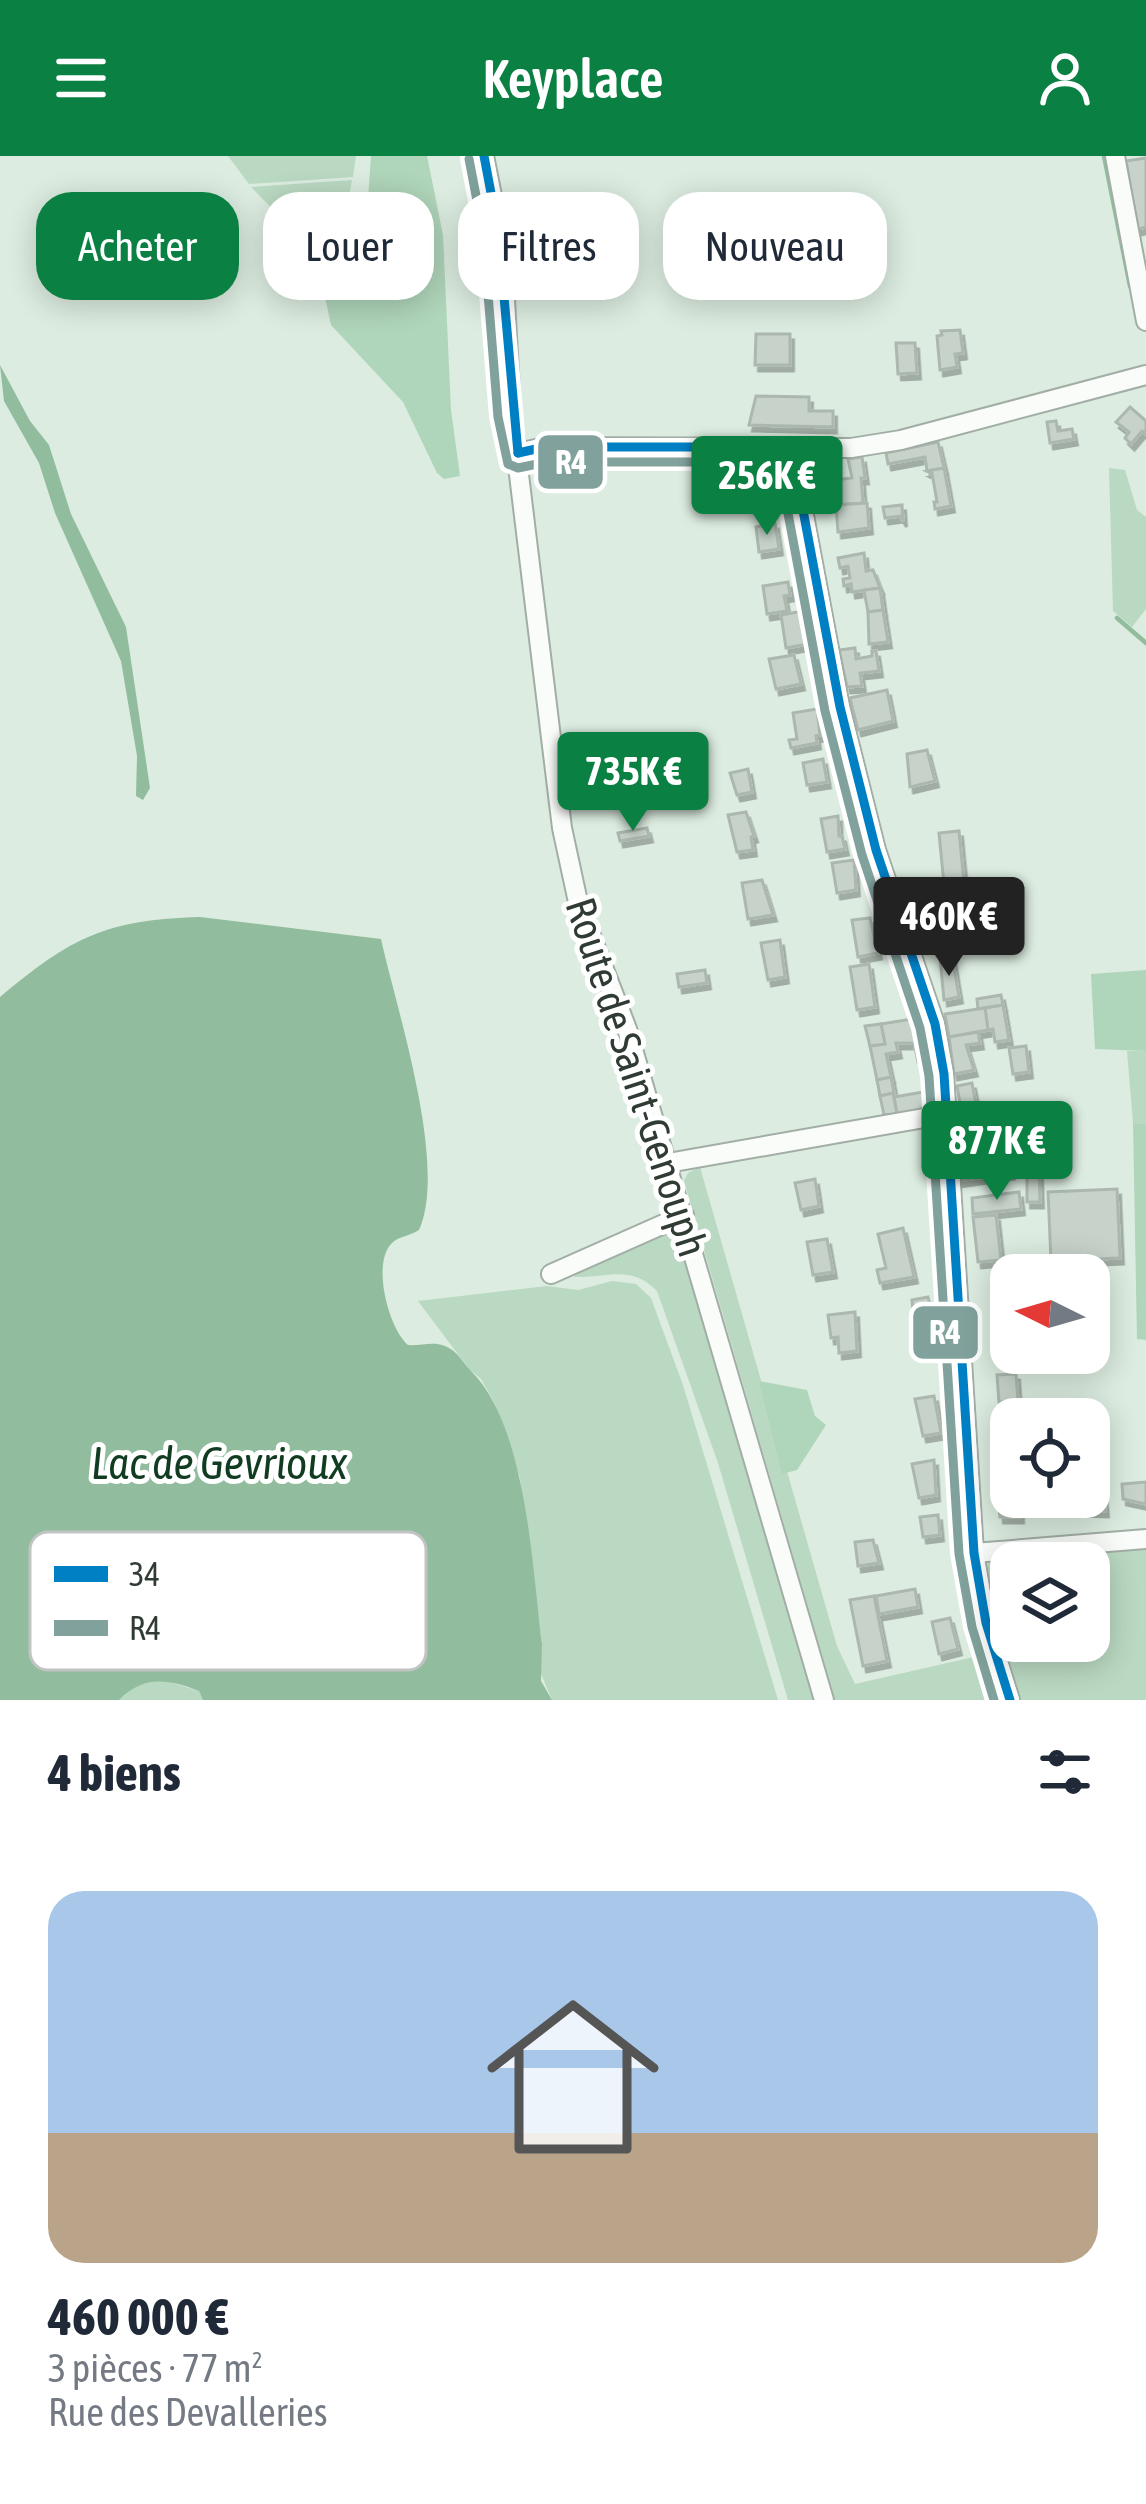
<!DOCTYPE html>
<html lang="fr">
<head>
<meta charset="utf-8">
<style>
	:root { --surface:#fff; --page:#f2f2f3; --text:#1f2937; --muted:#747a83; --line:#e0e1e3; --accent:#0b8043 }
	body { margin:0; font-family:"Asap Condensed",sans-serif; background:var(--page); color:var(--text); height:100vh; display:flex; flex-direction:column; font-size:45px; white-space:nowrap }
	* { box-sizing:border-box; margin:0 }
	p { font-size:39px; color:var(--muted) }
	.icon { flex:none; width:66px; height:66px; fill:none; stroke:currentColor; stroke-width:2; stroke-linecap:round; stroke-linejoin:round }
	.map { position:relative; height:1544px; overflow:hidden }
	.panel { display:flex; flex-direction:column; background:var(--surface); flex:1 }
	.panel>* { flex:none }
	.top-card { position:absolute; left:36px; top:36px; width:1074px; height:108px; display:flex; gap:24px }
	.needle { width:78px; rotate:275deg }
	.tools { position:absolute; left:990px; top:1098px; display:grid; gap:24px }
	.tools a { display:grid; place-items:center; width:120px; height:120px; border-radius:24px; background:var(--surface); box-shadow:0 6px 30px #0003; font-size:60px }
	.price { position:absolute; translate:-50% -102px; padding:0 27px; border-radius:12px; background:var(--accent); color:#fff; font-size:39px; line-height:78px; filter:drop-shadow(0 3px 6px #0008) }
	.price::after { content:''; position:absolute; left:50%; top:72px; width:36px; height:27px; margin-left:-18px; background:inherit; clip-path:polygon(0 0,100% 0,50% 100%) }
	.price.on { background:#222; color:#fff }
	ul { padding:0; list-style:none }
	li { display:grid; align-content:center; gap:24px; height:636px; padding:0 48px }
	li+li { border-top:3px solid var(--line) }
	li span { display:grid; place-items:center; height:372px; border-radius:36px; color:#555 }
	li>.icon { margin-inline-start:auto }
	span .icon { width:216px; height:216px; fill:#fffc; stroke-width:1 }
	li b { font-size:51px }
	h2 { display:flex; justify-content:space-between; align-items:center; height:144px; padding:0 48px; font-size:51px }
	.tag { padding:0 42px; border-radius:36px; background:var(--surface); box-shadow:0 6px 30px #0003; font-size:42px; line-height:108px }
	.tag.on { background:var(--accent); color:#fff }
	header { display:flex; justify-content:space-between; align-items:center; height:156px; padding:0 48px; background:var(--accent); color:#fff; font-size:54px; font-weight:600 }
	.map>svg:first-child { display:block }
	.green { fill:#bad9c2; fill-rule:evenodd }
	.forest { fill:#afd5ba }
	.water { fill:#91bd9e }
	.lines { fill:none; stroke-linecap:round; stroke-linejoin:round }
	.stream { stroke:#91bd9e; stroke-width:4.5 }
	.building { fill:#c7d3ca; stroke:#acb8af; stroke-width:3; filter:url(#shadow) }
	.minor-casing { stroke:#a2aea5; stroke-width:22 }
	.minor { stroke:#fafcfa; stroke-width:18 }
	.bus-1-casing { stroke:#fff; stroke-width:18 }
	.bus-2-casing { stroke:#fff; stroke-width:18 }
	.bus-1 { stroke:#0080c4; stroke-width:9 }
	.bus-2 { stroke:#81a29c; stroke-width:9 }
	.labels { text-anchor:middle; stroke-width:10; stroke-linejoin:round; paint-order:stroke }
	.street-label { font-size:42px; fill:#303b33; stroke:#fff }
	.water-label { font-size:45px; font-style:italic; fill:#113c21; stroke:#fff }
	.key { fill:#fff; stroke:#c1c4c2; stroke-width:3 }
	.key-label { font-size:33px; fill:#303b33 }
	.line-badge { stroke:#fff; stroke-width:4.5 }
	.badge-label { font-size:33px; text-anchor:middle; font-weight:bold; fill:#fff }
</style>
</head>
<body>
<header><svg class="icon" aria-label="menu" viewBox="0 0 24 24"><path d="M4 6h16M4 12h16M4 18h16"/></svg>Keyplace<svg class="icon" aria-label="person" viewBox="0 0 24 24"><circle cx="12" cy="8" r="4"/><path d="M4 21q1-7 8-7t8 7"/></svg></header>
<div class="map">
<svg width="1146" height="1544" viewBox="0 0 1146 1544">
	<defs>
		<filter id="shadow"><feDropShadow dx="3.5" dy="6" stdDeviation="0" flood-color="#0004"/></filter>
	</defs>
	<rect width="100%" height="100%" fill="#dcece0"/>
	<!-- green -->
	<g class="green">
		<path d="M 228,0 L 356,0 L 353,21 L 249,28 Z"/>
		<path d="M 352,24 L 346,59 L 281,62 L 251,31 Z"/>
		<path d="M 1109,312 L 1125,314 L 1137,354 L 1146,361 L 1146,453 L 1132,471 L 1113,455 Z"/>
		<path d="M 1127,895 L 1146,895 L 1146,968 L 1133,967 Z"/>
		<path d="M 700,1011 L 837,1490 L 855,1528 L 991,1497 L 1006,1544 L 835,1544 L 684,1025 L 688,1017 Z"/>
		<path d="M 668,1072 L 679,1076 L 816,1544 L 788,1544 L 718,1307 L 657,1135 C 631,1108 607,1122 575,1121 L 574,1115 Z"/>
		<path d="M 612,1125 L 636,1128 L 651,1142 L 683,1229 L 778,1544 L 552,1544 L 539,1513 L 542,1488 L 520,1322 L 495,1248 L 481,1223 L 469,1213 L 418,1145 L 547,1130 L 578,1134 Z"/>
		<path d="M 1146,1390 L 1146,1544 L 1018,1544 L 1003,1500 L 984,1419 L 988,1407 L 1003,1400 ZM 1011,1407 L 1089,1407 L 1089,1485 L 1011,1485 Z"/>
		<path d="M 163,1524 L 199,1535 L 203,1544 L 119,1544 L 136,1529 Z"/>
	</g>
	<!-- forest -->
	<g class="forest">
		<path d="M 371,0 L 427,0 L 443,79 L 451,254 L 460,320 L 444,323 L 437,317 L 403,246 L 331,169 L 319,113 L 281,62 L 367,56 Z"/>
		<path d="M 1146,814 L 1146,895 L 1095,893 L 1091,818 Z"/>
		<path d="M 1133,967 L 1146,968 L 1146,1184 L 1137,1183 Z"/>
		<path d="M 759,1225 L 807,1234 L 815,1260 L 826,1269 L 797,1314 L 782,1318 Z"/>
	</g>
	<!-- water -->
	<g class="water">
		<path d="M 0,209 L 30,265 L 49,289 L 71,358 L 126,471 L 150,632 L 143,644 L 136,640 L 137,600 L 121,505 L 55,357 L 39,307 L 4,245 Z"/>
		<path d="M 200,761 L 381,783 C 397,855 448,1009 419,1074 C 410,1080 399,1080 392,1087 C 371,1107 389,1173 408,1189 C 421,1190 433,1185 445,1190 C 458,1195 462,1206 471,1215 C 527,1270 532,1412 542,1488 L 541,1525 L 552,1544 L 203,1544 L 199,1535 C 168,1523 144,1519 119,1544 L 0,1544 L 0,841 C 72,781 105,764 200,761 Z"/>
	</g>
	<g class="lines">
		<!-- stream -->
		<g class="stream">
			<path d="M 1104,0 L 1130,130"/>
			<path d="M 1117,462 L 1146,487"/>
		</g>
	</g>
	<!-- building -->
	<g class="building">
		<path d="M 1146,2 L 1146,71 L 1138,73 L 1126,5 Z"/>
		<path d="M 960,174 L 963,197 L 955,198 L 957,211 L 940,214 L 937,180 L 942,179 L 941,175 Z"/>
		<path d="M 756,178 L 790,178 L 790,209 L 755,209 Z"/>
		<path d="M 896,187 L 915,187 L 917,217 L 898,218 Z"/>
		<path d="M 756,240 L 809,241 L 809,255 L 833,255 L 833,271 L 749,269 Z"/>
		<path d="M 1130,251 L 1146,265 L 1146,278 L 1142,275 L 1131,288 L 1125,282 L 1129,276 L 1116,266 Z"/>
		<path d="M 1056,265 L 1058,275 L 1072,273 L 1074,283 L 1050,287 L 1047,266 Z"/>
		<path d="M 938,286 L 944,312 L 927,315 L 925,301 L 888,308 L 886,297 Z"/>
		<path d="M 862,301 L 865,322 L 861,322 L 863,347 L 836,349 L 834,324 L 852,322 L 848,303 Z"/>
		<path d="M 944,312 L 951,350 L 935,353 L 934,346 L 937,346 L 932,317 L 927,315 Z"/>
		<path d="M 758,320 L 761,344 L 742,346 L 739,322 Z"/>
		<path d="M 867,347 L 869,372 L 838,376 L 836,349 Z"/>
		<path d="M 902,349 L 903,365 L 900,360 L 885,362 L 883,351 Z"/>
		<path d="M 775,367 L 779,393 L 759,396 L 756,371 Z"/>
		<path d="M 864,397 L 866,415 L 873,414 L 880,432 L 852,436 L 851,428 L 844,430 L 843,423 L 850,422 L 848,410 L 840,412 L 838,402 Z"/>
		<path d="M 788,426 L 790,439 L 784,440 L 787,455 L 767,458 L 763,430 Z"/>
		<path d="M 880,432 L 883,454 L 868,456 L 864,434 Z"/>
		<path d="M 883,454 L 888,486 L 869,488 L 868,456 Z"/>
		<path d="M 803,455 L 808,488 L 786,492 L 781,459 Z"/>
		<path d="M 855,492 L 856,503 L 872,500 L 872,495 L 876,495 L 879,515 L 860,517 L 862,530 L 847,531 L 839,494 Z"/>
		<path d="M 794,499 L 801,528 L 776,533 L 769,503 Z"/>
		<path d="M 887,534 L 893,565 L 858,574 L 850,542 Z"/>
		<path d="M 817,553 L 820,579 L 816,580 L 817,587 L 791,592 L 789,584 L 797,583 L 793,557 Z"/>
		<path d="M 927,594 L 935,625 L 910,631 L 907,598 Z"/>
		<path d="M 823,603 L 827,626 L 807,629 L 803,607 Z"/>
		<path d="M 748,613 L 752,636 L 737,639 L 730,617 Z"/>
		<path d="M 746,656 L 754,680 L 751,681 L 753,694 L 737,696 L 728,659 Z"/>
		<path d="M 838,660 L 839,680 L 842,680 L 845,693 L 827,696 L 821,663 Z"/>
		<path d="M 647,672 L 649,680 L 620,685 L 618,677 Z"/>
		<path d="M 959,675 L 969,778 L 949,780 L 939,677 Z"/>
		<path d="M 854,704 L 856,734 L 837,737 L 832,707 Z"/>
		<path d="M 762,724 L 773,759 L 748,763 L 742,727 Z"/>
		<path d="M 870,762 L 878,797 L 858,801 L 852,764 Z"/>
		<path d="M 780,784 L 785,821 L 768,824 L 761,787 Z"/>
		<path d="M 952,800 L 959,841 L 944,844 L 940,802 Z"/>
		<path d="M 869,808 L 875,851 L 857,854 L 850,811 Z"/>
		<path d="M 705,814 L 707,827 L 679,831 L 677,818 Z"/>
		<path d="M 1001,839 L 1003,849 L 978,853 L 977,843 Z"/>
		<path d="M 1003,849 L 1009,884 L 995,886 L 993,873 L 988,874 L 985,852 Z"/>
		<path d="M 985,852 L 988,874 L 949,881 L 945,858 Z"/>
		<path d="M 925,861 L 932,904 L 918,906 L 914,887 L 896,887 L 898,896 L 886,898 L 891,921 L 877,924 L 870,890 L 885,888 L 881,868 Z"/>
		<path d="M 881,868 L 885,888 L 870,890 L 865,870 Z"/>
		<path d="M 978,876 L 980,887 L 966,889 L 974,914 L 954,918 L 949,881 Z"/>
		<path d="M 1026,890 L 1029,916 L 1013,918 L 1009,892 Z"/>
		<path d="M 891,921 L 894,937 L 880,940 L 877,924 Z"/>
		<path d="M 972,927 L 983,984 L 967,987 L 957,930 Z"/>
		<path d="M 929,935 L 932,951 L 897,958 L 894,941 Z"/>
		<path d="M 893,937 L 897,958 L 884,959 L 880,940 Z"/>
		<path d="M 1007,998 L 1011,1017 L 957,1025 L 957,1012 L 978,1009 L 977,1002 Z"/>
		<path d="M 1032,1011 L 1033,1016 L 1039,1016 L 1040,1046 L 1027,1046 L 1027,1012 Z"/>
		<path d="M 815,1023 L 819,1050 L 801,1054 L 795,1027 Z"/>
		<path d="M 1117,1033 L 1120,1102 L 1051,1105 L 1048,1036 Z"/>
		<path d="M 1019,1036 L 1021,1053 L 973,1058 L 972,1042 Z"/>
		<path d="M 996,1059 L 1001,1104 L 978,1106 L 973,1061 Z"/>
		<path d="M 903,1072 L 914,1121 L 880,1127 L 877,1114 L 886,1112 L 878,1078 Z"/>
		<path d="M 827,1083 L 833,1116 L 813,1119 L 807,1086 Z"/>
		<path d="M 928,1141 L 936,1172 L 915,1177 L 912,1144 Z"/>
		<path d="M 855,1156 L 857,1195 L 839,1197 L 838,1181 L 831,1182 L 828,1159 Z"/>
		<path d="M 1016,1218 L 1018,1245 L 999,1246 L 997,1219 Z"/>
		<path d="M 934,1240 L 941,1277 L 923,1280 L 915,1243 Z"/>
		<path d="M 934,1304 L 936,1339 L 919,1342 L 912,1308 Z"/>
		<path d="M 1146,1326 L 1146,1348 L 1123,1343 L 1122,1328 Z"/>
		<path d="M 997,1327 L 1011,1327 L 1011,1341 L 1020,1341 L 1020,1361 L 1000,1361 Z"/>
		<path d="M 1103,1334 L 1105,1355 L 1077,1354 L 1076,1341 L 1089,1341 L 1089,1335 Z"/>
		<path d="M 938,1359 L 940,1379 L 923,1381 L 920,1361 Z"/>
		<path d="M 873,1384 L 879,1407 L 858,1410 L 855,1386 Z"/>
		<path d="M 915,1433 L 918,1451 L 879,1458 L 876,1440 Z"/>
		<path d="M 874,1440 L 887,1505 L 863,1510 L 850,1444 Z"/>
		<path d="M 950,1462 L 958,1493 L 939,1498 L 932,1466 Z"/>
	</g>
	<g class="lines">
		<defs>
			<g id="minor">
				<path d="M 484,0 L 502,89 L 511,253 L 562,672 L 578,746 L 627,873 L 824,1544"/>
				<path d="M 1115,0 L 1146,165"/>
				<path d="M 801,291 L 802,349 L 840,551 L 876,694 L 935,868 L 944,918 L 974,1397 L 986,1467 L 1010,1544"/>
				<path d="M 518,297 L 545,291 L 851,292 L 901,284 L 1146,219"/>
				<path d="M 668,1007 L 947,958"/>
				<path d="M 551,1118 L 684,1059"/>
				<path d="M 974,1397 L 1146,1383"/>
			</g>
		</defs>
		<!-- minor casing -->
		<use href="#minor" class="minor-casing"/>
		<!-- minor -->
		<use href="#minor" class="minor"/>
		<defs>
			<g id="bus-1">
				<path d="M 484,0 L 498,74 L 518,297"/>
				<path d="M 801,291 L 802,349 L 840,551 L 876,694 L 935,868 L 944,918 L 974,1397 L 986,1467 L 1010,1544"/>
				<path d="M 518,297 L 545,291 L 801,291"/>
			</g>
			<path id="bus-2" d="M 469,3 L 483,76 L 498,261 L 508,308 L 518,312 L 547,306 L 786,306 L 787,352 L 825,555 L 862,699 L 920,872 L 929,920 L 959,1398 L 972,1471 L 994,1544"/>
		</defs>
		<!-- bus-1 casing -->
		<use href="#bus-1" class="bus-1-casing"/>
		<!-- bus-2 casing -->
		<use href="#bus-2" class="bus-2-casing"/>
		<!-- bus-1 -->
		<use href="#bus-1" class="bus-1"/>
		<!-- bus-2 -->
		<use href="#bus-2" class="bus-2"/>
	</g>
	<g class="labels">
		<!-- street labels -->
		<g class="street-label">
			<text transform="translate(637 921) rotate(72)" y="15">Route de Saint-Genouph</text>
		</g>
		<!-- water labels -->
		<g class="water-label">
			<text x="219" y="1323">Lac de Gevrioux</text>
		</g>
	</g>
	<!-- legend -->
	<rect x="30" y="1376" width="396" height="138" rx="18" class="key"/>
	<rect x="54" y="1410" width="54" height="16" fill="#0080c4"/>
	<rect x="54" y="1464" width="54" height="16" fill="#81a29c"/>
	<g class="key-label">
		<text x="129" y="1430">34</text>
		<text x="129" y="1484">R4</text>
	</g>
	<g class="line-badge">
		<rect x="536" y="277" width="69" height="58" rx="12" fill="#81a29c"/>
		<rect x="911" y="1148" width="69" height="57" rx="12" fill="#81a29c"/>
	</g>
	<g class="badge-label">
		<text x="571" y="318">R4</text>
		<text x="945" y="1188">R4</text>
	</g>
</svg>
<div class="tools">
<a><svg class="needle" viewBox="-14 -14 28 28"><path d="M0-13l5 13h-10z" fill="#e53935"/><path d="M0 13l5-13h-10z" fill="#747a83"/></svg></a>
<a><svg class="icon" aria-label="locate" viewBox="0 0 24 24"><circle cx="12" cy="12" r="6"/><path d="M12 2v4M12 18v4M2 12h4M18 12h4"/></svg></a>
<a><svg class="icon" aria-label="layers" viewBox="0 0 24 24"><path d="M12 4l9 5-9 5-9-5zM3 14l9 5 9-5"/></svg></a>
</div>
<b class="price" style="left:767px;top:382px">256K €</b>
<b class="price" style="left:633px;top:678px">735K €</b>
<b class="price on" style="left:949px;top:823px">460K €</b>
<b class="price" style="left:997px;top:1047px">877K €</b>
<div class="top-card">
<a class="tag on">Acheter</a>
<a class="tag">Louer</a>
<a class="tag">Filtres</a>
<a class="tag">Nouveau</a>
</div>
</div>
<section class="panel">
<h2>4 biens<svg class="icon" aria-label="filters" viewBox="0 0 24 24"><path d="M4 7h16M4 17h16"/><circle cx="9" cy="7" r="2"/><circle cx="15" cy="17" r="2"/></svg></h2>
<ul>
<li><span style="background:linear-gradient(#a9c7e8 65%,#b9a48a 0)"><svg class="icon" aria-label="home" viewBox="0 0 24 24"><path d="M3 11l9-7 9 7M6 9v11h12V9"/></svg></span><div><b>460 000 €</b><p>3 pièces · 77 m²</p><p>Rue des Devalleries</p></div></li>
</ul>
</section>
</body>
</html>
